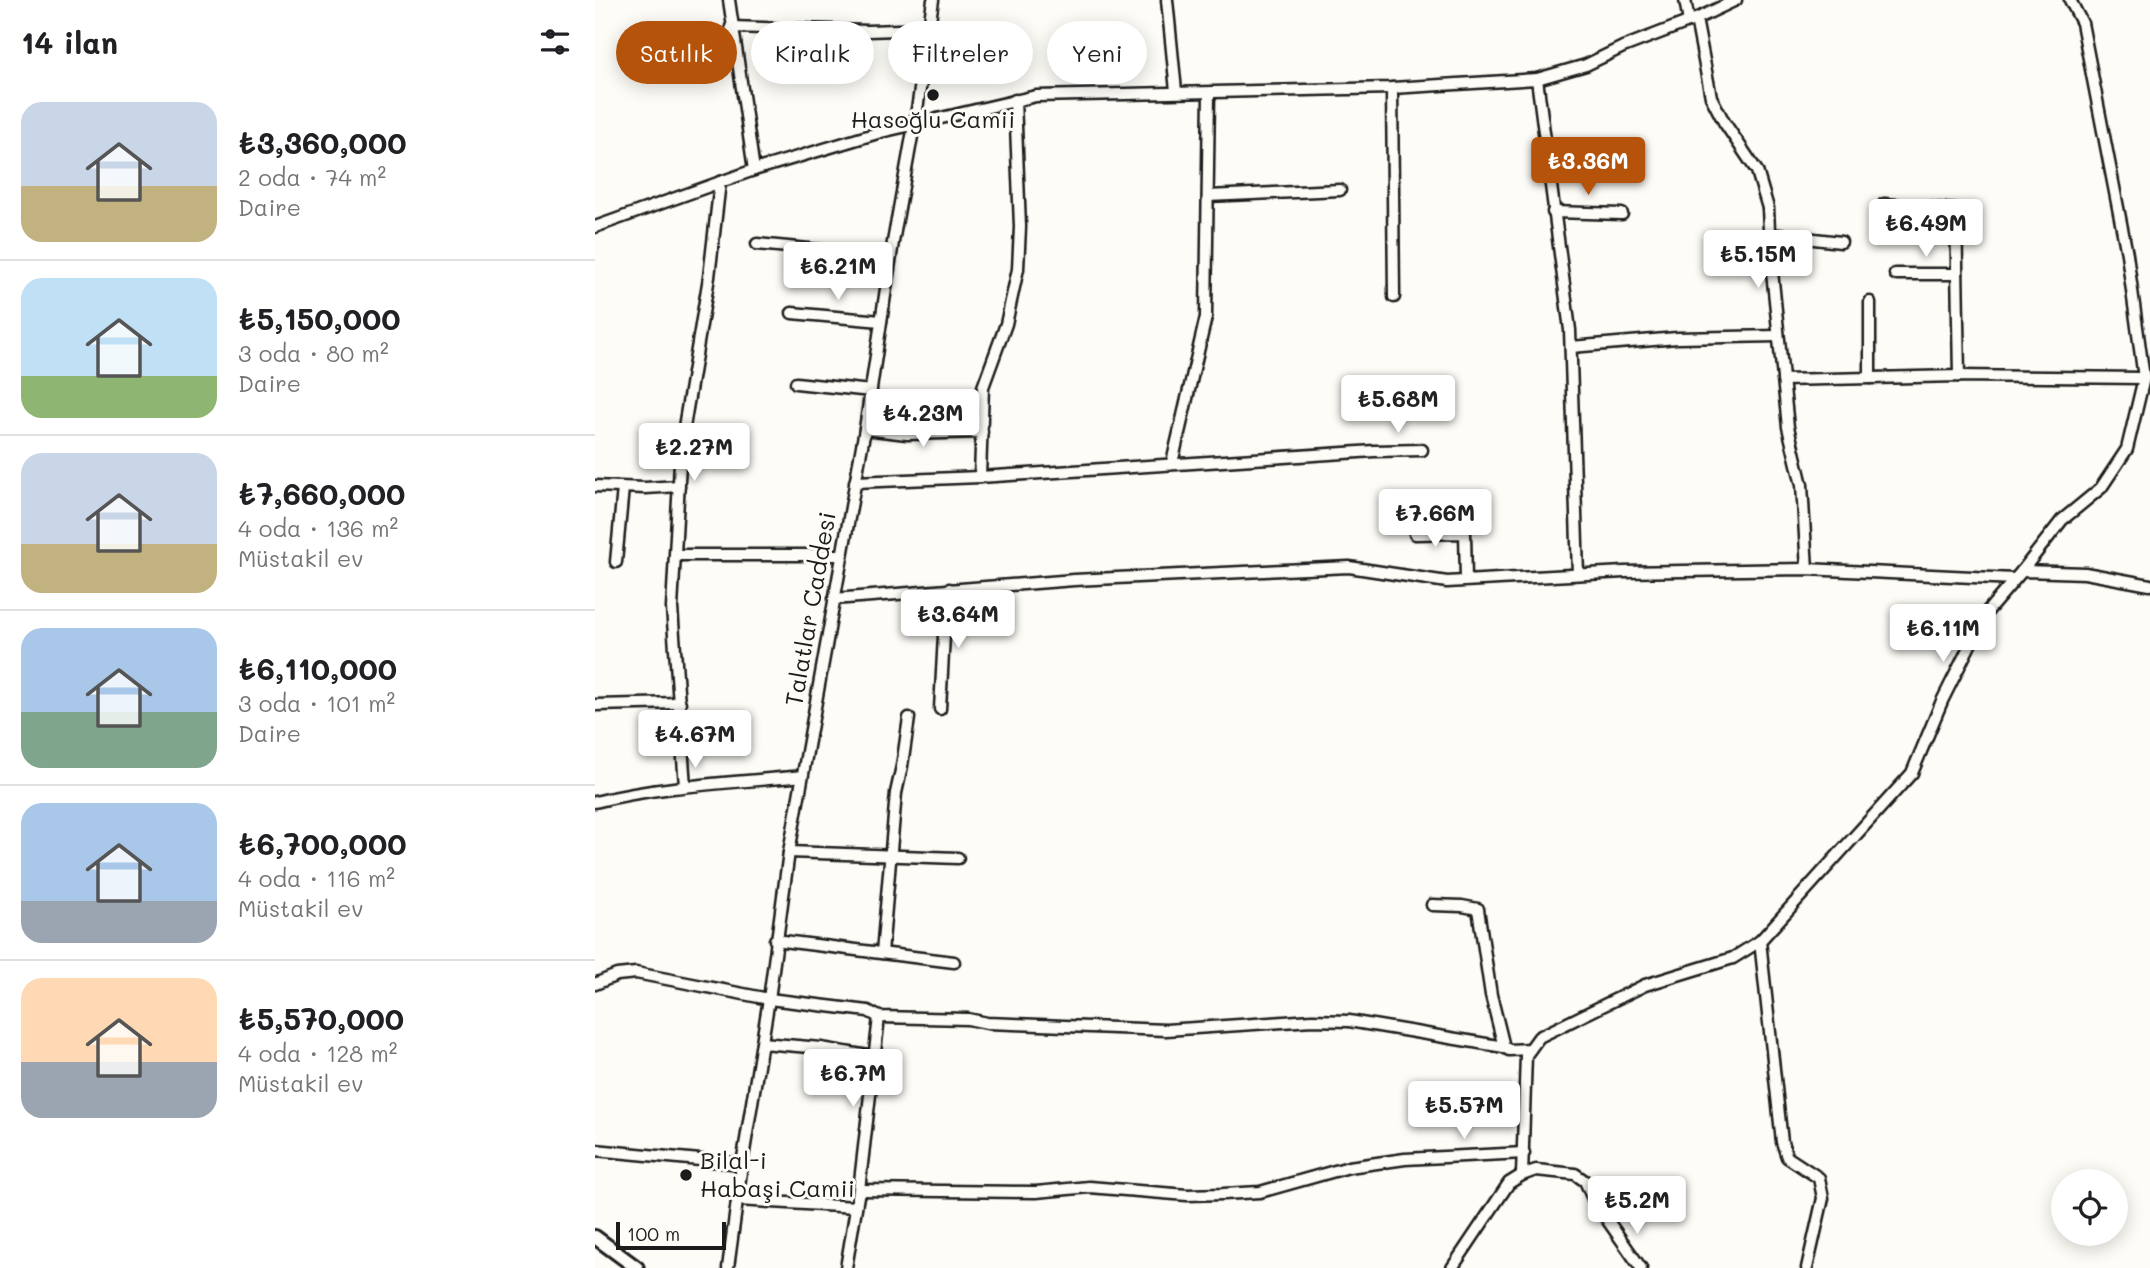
<!DOCTYPE html>
<html lang="tr">
<head>
<meta charset="utf-8">
<style>
	:root { --surface:#fff; --page:#f2f2f2; --text:#202124; --muted:#757577; --line:#e0e0e0; --accent:#b45309 }
	body { margin:0; font-family:Mali,sans-serif; background:var(--page); color:var(--text); height:100vh; display:flex; flex-direction:column; font-size:26px; white-space:nowrap }
	* { box-sizing:border-box; margin:0 }
	p { font-size:23px; color:var(--muted) }
	.icon { flex:none; width:38px; height:38px; fill:none; stroke:currentColor; stroke-width:2; stroke-linecap:round; stroke-linejoin:round }
	.map { position:relative; flex:1; overflow:hidden }
	.drawer { display:flex; flex-direction:column; background:var(--surface); width:595px }
	.drawer>* { flex:none }
	.banner { position:absolute; left:21px; top:21px; width:665px; height:63px; display:flex; gap:14px }
	.buttons { position:absolute; left:1456px; top:1169px; display:grid; gap:14px }
	.buttons a { display:grid; place-items:center; width:77px; height:77px; border-radius:50%; background:var(--surface); box-shadow:0 4px 18px #0003; font-size:35px }
	.scale { position:absolute; left:21px; bottom:18px; width:110px; box-sizing:border-box; padding-left:7px; border:4px solid #1c1c1c; border-top:0; font-size:19px; line-height:24px; white-space:nowrap; color:#1c1c1c; -webkit-text-stroke:5px #fdfcf7; paint-order:stroke }
	.price { position:absolute; translate:-50% -60px; padding:0 16px; border-radius:7px; background:#fff; color:#222; font-size:23px; line-height:46px; filter:drop-shadow(0 2px 4px #0008) }
	.price::after { content:''; position:absolute; left:50%; top:42px; width:21px; height:16px; margin-left:-10px; background:inherit; clip-path:polygon(0 0,100% 0,50% 100%) }
	.price.current { background:var(--accent); color:#fff }
	ul { padding:0; list-style:none }
	li { display:flex; align-items:center; gap:21px; height:175px; padding:0 21px }
	li+li { border-top:2px solid var(--line) }
	li span { display:grid; place-items:center; flex:none; width:196px; height:140px; border-radius:21px; color:#555 }
	li>.icon { margin-inline-start:auto }
	span .icon { width:84px; height:84px; fill:#fffc; stroke-width:1 }
	li b { font-size:30px }
	h2 { display:flex; justify-content:space-between; align-items:center; height:84px; padding:0 21px; font-size:30px }
	.chip { padding:0 24px; border-radius:32px; background:var(--surface); box-shadow:0 4px 18px #0003; font-size:24px; line-height:63px }
	.chip.current { background:var(--accent); color:#fff }
	main { display:flex; flex:1; min-height:0 }
	.map>svg:first-child { display:block }
	.lines { fill:none; stroke-linecap:round; stroke-linejoin:round }
	.minor-casing { stroke:#1c1c1c; stroke-width:15 }
	.major-casing { stroke:#1c1c1c; stroke-width:18 }
	.minor { stroke:#fdfcf7; stroke-width:10 }
	.major { stroke:#fdfcf7; stroke-width:12 }
	.poi-dot { fill:#1c1c1c; stroke:#fdfcf7; stroke-width:2.5 }
	.labels { text-anchor:middle; stroke-width:6; stroke-linejoin:round; paint-order:stroke }
	.poi-label { font-size:24px; fill:#1c1c1c; stroke:#fdfcf7 }
	.street-label { font-size:24px; fill:#1c1c1c; stroke:#fdfcf7 }
</style>
</head>
<body>
<main>
<section class="drawer">
<h2>14 ilan<svg class="icon" aria-label="filters" viewBox="0 0 24 24"><path d="M4 7h16M4 17h16"/><circle cx="9" cy="7" r="2"/><circle cx="15" cy="17" r="2"/></svg></h2>
<ul>
<li><span style="background:linear-gradient(#c9d6e8 60%,#c2b280 0)"><svg class="icon" aria-label="home" viewBox="0 0 24 24"><path d="M3 11l9-7 9 7M6 9v11h12V9"/></svg></span><div><b>₺3,360,000</b><p>2 oda · 74 m²</p><p>Daire</p></div></li>
<li><span style="background:linear-gradient(#bfe0f5 70%,#8fb573 0)"><svg class="icon" aria-label="home" viewBox="0 0 24 24"><path d="M3 11l9-7 9 7M6 9v11h12V9"/></svg></span><div><b>₺5,150,000</b><p>3 oda · 80 m²</p><p>Daire</p></div></li>
<li><span style="background:linear-gradient(#c9d6e8 65%,#c2b280 0)"><svg class="icon" aria-label="home" viewBox="0 0 24 24"><path d="M3 11l9-7 9 7M6 9v11h12V9"/></svg></span><div><b>₺7,660,000</b><p>4 oda · 136 m²</p><p>Müstakil ev</p></div></li>
<li><span style="background:linear-gradient(#a9c7e8 60%,#7fa58c 0)"><svg class="icon" aria-label="home" viewBox="0 0 24 24"><path d="M3 11l9-7 9 7M6 9v11h12V9"/></svg></span><div><b>₺6,110,000</b><p>3 oda · 101 m²</p><p>Daire</p></div></li>
<li><span style="background:linear-gradient(#a9c7e8 70%,#9aa5b1 0)"><svg class="icon" aria-label="home" viewBox="0 0 24 24"><path d="M3 11l9-7 9 7M6 9v11h12V9"/></svg></span><div><b>₺6,700,000</b><p>4 oda · 116 m²</p><p>Müstakil ev</p></div></li>
<li><span style="background:linear-gradient(#ffd9b3 60%,#9aa5b1 0)"><svg class="icon" aria-label="home" viewBox="0 0 24 24"><path d="M3 11l9-7 9 7M6 9v11h12V9"/></svg></span><div><b>₺5,570,000</b><p>4 oda · 128 m²</p><p>Müstakil ev</p></div></li>
</ul>
</section>
<div class="map">
<svg width="1555" height="1268" viewBox="0 0 1555 1268">
	<rect width="100%" height="100%" fill="#fdfcf7"/>
	<filter id="ink" filterUnits="userSpaceOnUse"><feTurbulence type="fractalNoise" baseFrequency=".0143" numOctaves="2"/><feDisplacementMap in="SourceGraphic" scale="14" xChannelSelector="R" yChannelSelector="G"/><feConvolveMatrix kernelMatrix="1 2 1 2 8 2 1 2 1" color-interpolation-filters="sRGB"/></filter>
	<g filter="url(#ink)">
		<g class="lines">
			<defs>
				<g id="minor">
					<path d="M 134,0 L 159,170"/>
					<path d="M 572,0 L 581,91"/>
					<path d="M 1090,0 L 1094,22"/>
					<path d="M 1101,19 L 1116,97 L 1129,122 L 1162,171 L 1173,208 L 1175,252 L 1193,427 L 1207,485 L 1212,569"/>
					<path d="M 136,27 L 273,31 L 333,29"/>
					<path d="M 942,79 L 975,330 L 983,574"/>
					<path d="M 797,88 L 799,297"/>
					<path d="M 613,196 L 745,190"/>
					<path d="M 1289,204 L 1361,210 L 1364,376"/>
					<path d="M 958,212 L 1027,214"/>
					<path d="M 0,227 L 159,170 L 286,132 L 441,96 L 797,88 L 942,79 L 991,65 L 1028,47 L 1101,19 L 1141,0"/>
					<path d="M 1174,234 L 1246,242"/>
					<path d="M 162,244 L 296,257"/>
					<path d="M 1300,274 L 1362,274"/>
					<path d="M 1275,302 L 1275,378"/>
					<path d="M 197,313 L 286,321"/>
					<path d="M 976,347 L 1082,338 L 1183,336"/>
					<path d="M 1188,380 L 1364,376 L 1549,378"/>
					<path d="M 201,383 L 276,391"/>
					<path d="M 270,429 L 312,434 L 387,432"/>
					<path d="M 577,463 L 611,317 L 614,93"/>
					<path d="M 385,477 L 388,387 L 411,324 L 423,269 L 425,227 L 420,100"/>
					<path d="M 260,482 L 385,477 L 779,451 L 827,450"/>
					<path d="M 0,486 L 50,488 L 84,486"/>
					<path d="M 820,534 L 870,533 L 871,580"/>
					<path d="M 81,555 L 247,555"/>
					<path d="M 21,562 L 28,488"/>
					<path d="M 1427,571 L 1490,573 L 1555,585"/>
					<path d="M 239,599 L 479,580 L 754,567 L 852,582 L 1029,572 L 1212,569 L 1419,579"/>
					<path d="M 0,705 L 85,703"/>
					<path d="M 345,709 L 349,635 L 354,589"/>
					<path d="M 90,786 L 77,608 L 86,445 L 114,277 L 125,182"/>
					<path d="M 0,802 C 68,785 138,783 207,776"/>
					<path d="M 194,852 L 363,858"/>
					<path d="M 837,905 L 867,906 L 883,909 L 896,995 L 909,1047 L 914,1050 L 935,1049"/>
					<path d="M 180,940 L 359,962"/>
					<path d="M 1165,941 L 1187,1142 L 1192,1157 L 1224,1178 L 1228,1198 L 1212,1268"/>
					<path d="M 287,953 L 301,793 L 307,766 L 314,718"/>
					<path d="M 0,984 L 22,975 L 41,973 L 174,999 L 273,1011 L 284,1017 L 373,1019 L 392,1023 L 571,1030 L 717,1020 L 754,1021 L 909,1047"/>
					<path d="M 167,1043 L 226,1048 L 279,1057"/>
					<path d="M 0,1150 L 147,1164"/>
					<path d="M 927,1175 L 931,1055 L 944,1037 L 1050,985 L 1138,958 L 1165,941 L 1317,773 L 1347,701 L 1391,613 L 1427,571 L 1467,520 L 1506,488 L 1532,449 L 1549,378 L 1532,254 L 1487,23 L 1475,0"/>
					<path d="M 264,1190 L 441,1192 L 494,1187 L 592,1195 L 628,1194 L 665,1192 L 754,1167 L 810,1159 L 929,1153"/>
					<path d="M 142,1200 L 261,1207"/>
					<path d="M 133,1268 L 147,1164 L 174,999 L 194,852 L 270,429 L 298,242 L 323,103 L 338,0"/>
					<path d="M 251,1268 L 264,1190 L 284,1017"/>
					<path d="M 857,1268 L 914,1183 L 927,1175 L 941,1170 L 980,1174 L 990,1181 L 999,1201 L 1046,1268"/>
				</g>
				<path id="major" d="M 0,1237 L 42,1268"/>
			</defs>
			<!-- minor casing -->
			<use href="#minor" class="minor-casing"/>
			<!-- major casing -->
			<use href="#major" class="major-casing"/>
			<!-- minor -->
			<use href="#minor" class="minor"/>
			<!-- major -->
			<use href="#major" class="major"/>
		</g>
	</g>
	<!-- markers -->
	<g class="poi-dot">
		<circle cx="338" cy="95" r="7"/>
		<circle cx="91" cy="1175" r="7"/>
	</g>
	<g class="labels">
		<!-- poi labels -->
		<g class="poi-label">
			<text x="338" y="128">Hasoğlu Camii</text>
			<text x="105" y="1169" text-anchor="start">Bilal-i<tspan x="105" dy="28">Habaşi Camii</tspan></text>
		</g>
		<!-- street labels -->
		<g class="street-label">
			<text transform="translate(216 609) rotate(-80)" y="8">Talatlar Caddesi</text>
		</g>
	</g>
</svg>
<div class="buttons">
<a><svg class="icon" aria-label="locate" viewBox="0 0 24 24"><circle cx="12" cy="12" r="6"/><path d="M12 2v4M12 18v4M2 12h4M18 12h4"/></svg></a>
</div>
<div class="scale">100 m</div>
<b class="price current" style="left:993px;top:197px">₺3.36M</b>
<b class="price" style="left:1331px;top:259px">₺6.49M</b>
<b class="price" style="left:1163px;top:290px">₺5.15M</b>
<b class="price" style="left:243px;top:302px">₺6.21M</b>
<b class="price" style="left:803px;top:435px">₺5.68M</b>
<b class="price" style="left:328px;top:449px">₺4.23M</b>
<b class="price" style="left:99px;top:483px">₺2.27M</b>
<b class="price" style="left:840px;top:549px">₺7.66M</b>
<b class="price" style="left:363px;top:650px">₺3.64M</b>
<b class="price" style="left:1348px;top:664px">₺6.11M</b>
<b class="price" style="left:100px;top:770px">₺4.67M</b>
<b class="price" style="left:258px;top:1109px">₺6.7M</b>
<b class="price" style="left:869px;top:1141px">₺5.57M</b>
<b class="price" style="left:1042px;top:1236px">₺5.2M</b>
<div class="banner">
<a class="chip current">Satılık</a>
<a class="chip">Kiralık</a>
<a class="chip">Filtreler</a>
<a class="chip">Yeni</a>
</div>
</div>
</main>
</body>
</html>
